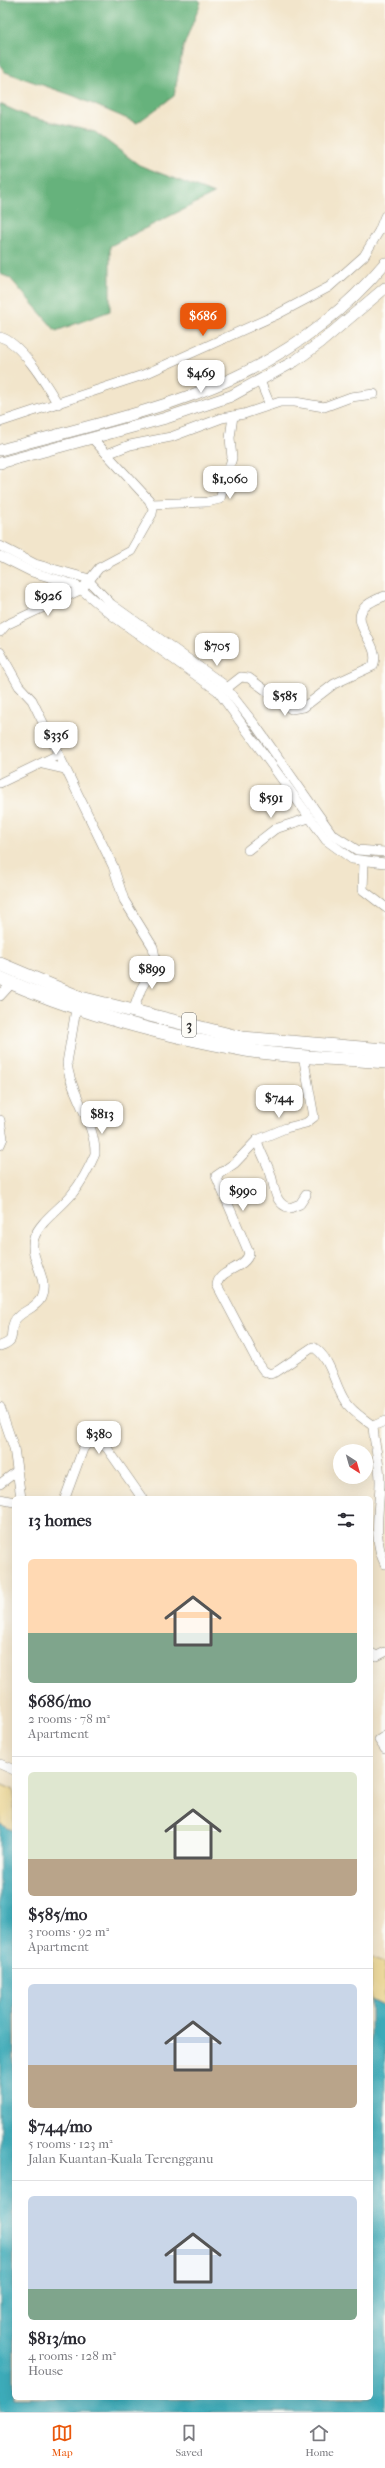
<!DOCTYPE html>
<html lang="en">
<head>
<meta charset="utf-8">
<style>
	:root { --surface:#fff; --page:#f2f2f3; --text:#2b2b33; --muted:#7c7c81; --line:#e1e1e2; --accent:#ea580c }
	body { margin:0; font-family:"IM FELL French Canon",serif; background:var(--page); color:var(--text); height:100vh; display:flex; flex-direction:column; font-size:15px; white-space:nowrap }
	* { box-sizing:border-box; margin:0 }
	p { font-size:13px; color:var(--muted) }
	.icon { flex:none; width:22px; height:22px; fill:none; stroke:currentColor; stroke-width:2; stroke-linecap:round; stroke-linejoin:round }
	.map { position:relative; flex:1; overflow:hidden }
	.panel { position:absolute; left:12px; top:1496px; width:361px; height:904px; display:flex; flex-direction:column; background:var(--surface); border-radius:6px; box-shadow:0 4px 16px #0002 }
	.panel>* { flex:none }
	.needle { width:26px; rotate:143deg }
	.tools { position:absolute; left:333px; top:1444px; display:grid; gap:8px }
	.tools a { display:grid; place-items:center; width:40px; height:40px; border-radius:50%; background:var(--surface); box-shadow:0 4px 16px #0002; font-size:20px }
	.price { position:absolute; translate:-50% -34px; padding:0 9px; border-radius:8px; background:#fff; color:#222; font-size:13px; line-height:26px; filter:drop-shadow(0 1px 2px #0008) }
	.price::after { content:''; position:absolute; left:50%; top:24px; width:12px; height:9px; margin-left:-6px; background:inherit; clip-path:polygon(0 0,100% 0,50% 100%) }
	.price.on { background:var(--accent); color:#fff }
	ul { padding:0; list-style:none }
	li { display:grid; align-content:center; gap:8px; height:212px; padding:0 16px }
	li+li { border-top:1px solid var(--line) }
	li span { display:grid; place-items:center; height:124px; border-radius:6px; color:#555 }
	li>.icon { margin-inline-start:auto }
	span .icon { width:72px; height:72px; fill:#fffc; stroke-width:1 }
	li b { font-size:17px }
	h2 { display:flex; justify-content:space-between; align-items:center; height:48px; padding:0 16px; font-size:17px }
	.tabs { display:flex; justify-content:space-around; align-items:center; height:56px; border-top:1px solid var(--line); background:var(--surface); font-size:11px; color:var(--muted) }
	.tabs a { display:grid; justify-items:center; gap:2px }
	.tabs .on { color:var(--accent) }
	.map>svg:first-child { display:block }
	.forest { fill:#66b27c; stroke:#486e54 }
	.sand { fill:#eeda9e; stroke:#8c8264 }
	.water { fill:#3eadbb; stroke:#346c73 }
	.lines { fill:none; stroke-linecap:round; stroke-linejoin:round }
	.minor-casing { stroke:#8e887b; stroke-width:10 }
	.major-casing { stroke:#8e887b; stroke-width:12 }
	.highway-casing { stroke:#8e887b; stroke-width:14 }
	.minor { stroke:#fff; stroke-width:9 }
	.major { stroke:#fff; stroke-width:11 }
	.highway { stroke:#fff; stroke-width:13 }
	.labels { text-anchor:middle; stroke-width:3; stroke-linejoin:round; paint-order:stroke }
	.shield { fill:#fdfcf7; stroke:#6a6a68; stroke-width:1 }
	.shield-label { font-size:14px; font-weight:bold; fill:#2b2b2b }
</style>
</head>
<body>
<div class="map">
<svg width="385" height="2412" viewBox="0 0 385 2412">
	<rect width="100%" height="100%" fill="#fdfcf7"/>
	<filter id="ink" filterUnits="userSpaceOnUse"><feTurbulence type="fractalNoise" baseFrequency=".025" numOctaves="2"/><feDisplacementMap in="SourceGraphic" scale="8" xChannelSelector="R" yChannelSelector="G"/><feConvolveMatrix kernelMatrix="1 2 1 2 8 2 1 2 1" color-interpolation-filters="sRGB"/></filter>
	<filter id="wash" filterUnits="userSpaceOnUse"><feTurbulence type="fractalNoise" baseFrequency=".012" numOctaves="4" result="noise"/><feDisplacementMap in="SourceGraphic" scale="16" xChannelSelector="R" yChannelSelector="G"/><feGaussianBlur stdDeviation="0.9" result="paint"/><feColorMatrix in="noise" values="0 0 0 0 0 0 0 0 0 0 0 0 0 0 0 0 0 1.4 0 .05"/><feComposite in="paint" operator="in"/></filter>
	<g filter="url(#wash)">
		<rect width="100%" height="100%" fill="#f2e5cb"/>
		<!-- forest -->
		<g class="forest">
			<path d="M 0,0 L 199,0 L 201,2 L 183,48 L 174,96 L 137,123 L 74,96 L 5,72 L 0,65 Z"/>
			<path d="M 0,104 L 29,117 L 95,132 L 139,165 L 214,194 L 110,246 L 110,311 L 56,331 L 10,278 L 0,274 Z"/>
		</g>
		<!-- sand -->
		<g class="sand">
			<path d="M 0,1784 L 14,1790 L 14,1831 L 0,1824 Z"/>
			<path d="M 371,1956 L 385,1963 L 385,2007 L 371,2000 Z"/>
		</g>
		<!-- water -->
		<path class="water" d="M 0,1824 L 14,1831 L 14,2398 L 371,2398 L 371,2000 L 385,2007 L 385,2412 L 0,2412 Z"/>
	</g>
	<g filter="url(#ink)">
		<g class="lines">
			<defs>
				<g id="minor">
					<path d="M 0,337 C 21,342 47,386 58,404"/>
					<path d="M 260,381 L 270,405"/>
					<path d="M 0,422 L 143,375 L 276,315 L 329,287 L 364,256 L 379,231 L 385,216"/>
					<path d="M 107,454 L 130,445 L 171,437 L 222,418 L 244,414 L 280,402 L 295,402 L 324,407 L 351,397 L 374,394"/>
					<path d="M 151,504 L 207,502 L 220,499 L 232,458 L 230,438 L 233,416"/>
					<path d="M 0,546 L 35,564 L 86,578 L 111,604 L 223,684 L 256,726 L 332,834 L 357,850 L 385,852"/>
					<path d="M 0,556 L 32,572 L 76,585 L 113,616 L 218,691 L 326,840 L 352,859 L 385,863"/>
					<path d="M 0,632 L 6,625 L 82,589 L 99,568 L 131,551 L 152,514 L 153,508 L 149,500 L 92,438"/>
					<path d="M 0,652 L 19,686 L 32,700 L 113,866 L 124,900 L 153,947 L 156,962 L 141,989 L 133,1011"/>
					<path d="M 227,688 L 241,677 L 249,678 L 291,709 L 304,707 L 334,684 L 373,666 C 385,640 330,615 385,596"/>
					<path d="M 43,764 L 65,769"/>
					<path d="M 0,783 L 58,755"/>
					<path d="M 248,850 L 275,829 L 309,818"/>
					<path d="M 364,862 L 363,890 L 385,907"/>
					<path d="M 0,996 L 12,983"/>
					<path d="M 303,1055 L 314,1117 L 306,1123 L 286,1128 L 257,1140 L 235,1163 L 216,1176 L 249,1253 C 246,1269 219,1269 217,1285 L 257,1361 L 264,1371 L 270,1374 L 276,1372 L 313,1347 C 331,1357 334,1385 345,1401 C 352,1412 363,1418 373,1426"/>
					<path d="M 0,1120 L 3,1138 L 0,1145"/>
					<path d="M 257,1140 C 260,1152 266,1161 270,1172 C 275,1185 273,1204 290,1208 L 300,1204 L 306,1195"/>
					<path d="M 0,1346 C 18,1340 8,1335 14,1322 C 19,1311 35,1310 41,1298 C 50,1278 28,1258 34,1238 C 40,1221 61,1208 72,1194 C 81,1183 89,1168 95,1154 C 96,1124 70,1093 67,1063 L 76,1009"/>
					<path d="M 0,1407 L 14,1448 L 21,1498"/>
					<path d="M 385,1421 L 373,1426 C 374,1444 380,1463 380,1481 C 380,1507 372,1539 385,1564"/>
					<path d="M 0,1484 L 17,1471"/>
					<path d="M 65,1498 L 83,1449 L 87,1444 L 97,1441 L 107,1448 L 142,1498"/>
					<path d="M 0,1499 L 14,1502"/>
					<path d="M 371,1653 L 377,1656 L 385,1652"/>
					<path d="M 385,1736 L 379,1740 L 385,1749"/>
					<path d="M 0,1764 L 14,1770"/>
				</g>
				<g id="major">
					<path d="M 0,450 C 150,409 279,389 385,263"/>
					<path d="M 0,463 L 166,418 L 231,396 L 295,361 L 321,342 L 385,288"/>
				</g>
				<g id="highway">
					<path d="M 0,964 L 81,998 L 242,1038 L 385,1050"/>
					<path d="M 0,978 C 82,1014 158,1034 246,1050 C 291,1058 339,1058 385,1062"/>
				</g>
			</defs>
			<!-- minor casing -->
			<use href="#minor" class="minor-casing"/>
			<!-- major casing -->
			<use href="#major" class="major-casing"/>
			<!-- highway casing -->
			<use href="#highway" class="highway-casing"/>
			<!-- minor -->
			<use href="#minor" class="minor"/>
			<!-- major -->
			<use href="#major" class="major"/>
			<!-- highway -->
			<use href="#highway" class="highway"/>
		</g>
	</g>
	<g class="labels">
		<!-- shield labels -->
		<rect class="shield" x="182" y="1013" width="14" height="24" rx="3"/>
		<g class="shield-label">
			<text x="189" y="1030">3</text>
		</g>
	</g>
</svg>
<div class="tools">
<a><svg class="needle" viewBox="-14 -14 28 28"><path d="M0-13l5 13h-10z" fill="#e53935"/><path d="M0 13l5-13h-10z" fill="#7c7c81"/></svg></a>
</div>
<b class="price on" style="left:203px;top:337px">$686</b>
<b class="price" style="left:201px;top:394px">$469</b>
<b class="price" style="left:230px;top:500px">$1,060</b>
<b class="price" style="left:48px;top:617px">$926</b>
<b class="price" style="left:217px;top:667px">$705</b>
<b class="price" style="left:285px;top:717px">$585</b>
<b class="price" style="left:56px;top:756px">$336</b>
<b class="price" style="left:271px;top:819px">$591</b>
<b class="price" style="left:152px;top:990px">$899</b>
<b class="price" style="left:279px;top:1119px">$744</b>
<b class="price" style="left:102px;top:1135px">$813</b>
<b class="price" style="left:243px;top:1212px">$990</b>
<b class="price" style="left:99px;top:1455px">$380</b>
<section class="panel">
<h2>13 homes<svg class="icon" aria-label="filters" viewBox="0 0 24 24"><path d="M4 7h16M4 17h16"/><circle cx="9" cy="7" r="2"/><circle cx="15" cy="17" r="2"/></svg></h2>
<ul>
<li><span style="background:linear-gradient(#ffd9b3 60%,#7fa58c 0)"><svg class="icon" aria-label="home" viewBox="0 0 24 24"><path d="M3 11l9-7 9 7M6 9v11h12V9"/></svg></span><div><b>$686/mo</b><p>2 rooms · 78 m²</p><p>Apartment</p></div></li>
<li><span style="background:linear-gradient(#dfe7d0 70%,#b9a48a 0)"><svg class="icon" aria-label="home" viewBox="0 0 24 24"><path d="M3 11l9-7 9 7M6 9v11h12V9"/></svg></span><div><b>$585/mo</b><p>3 rooms · 92 m²</p><p>Apartment</p></div></li>
<li><span style="background:linear-gradient(#c9d6e8 65%,#b9a48a 0)"><svg class="icon" aria-label="home" viewBox="0 0 24 24"><path d="M3 11l9-7 9 7M6 9v11h12V9"/></svg></span><div><b>$744/mo</b><p>5 rooms · 123 m²</p><p>Jalan Kuantan-Kuala Terengganu</p></div></li>
<li><span style="background:linear-gradient(#c9d6e8 75%,#7fa58c 0)"><svg class="icon" aria-label="home" viewBox="0 0 24 24"><path d="M3 11l9-7 9 7M6 9v11h12V9"/></svg></span><div><b>$813/mo</b><p>4 rooms · 128 m²</p><p>House</p></div></li>
</ul>
</section>
</div>
<nav class="tabs">
<a class="on"><svg class="icon" aria-label="map" viewBox="0 0 24 24"><path d="M3 6l6-2 6 2 6-2v14l-6 2-6-2-6 2zM9 4v14M15 6v14"/></svg>Map</a>
<a><svg class="icon" aria-label="saved" viewBox="0 0 24 24"><path d="M7 4h10v16l-5-4-5 4z"/></svg>Saved</a>
<a><svg class="icon" aria-label="home" viewBox="0 0 24 24"><path d="M3 11l9-7 9 7M6 9v11h12V9"/></svg>Home</a>
</nav>
</body>
</html>
